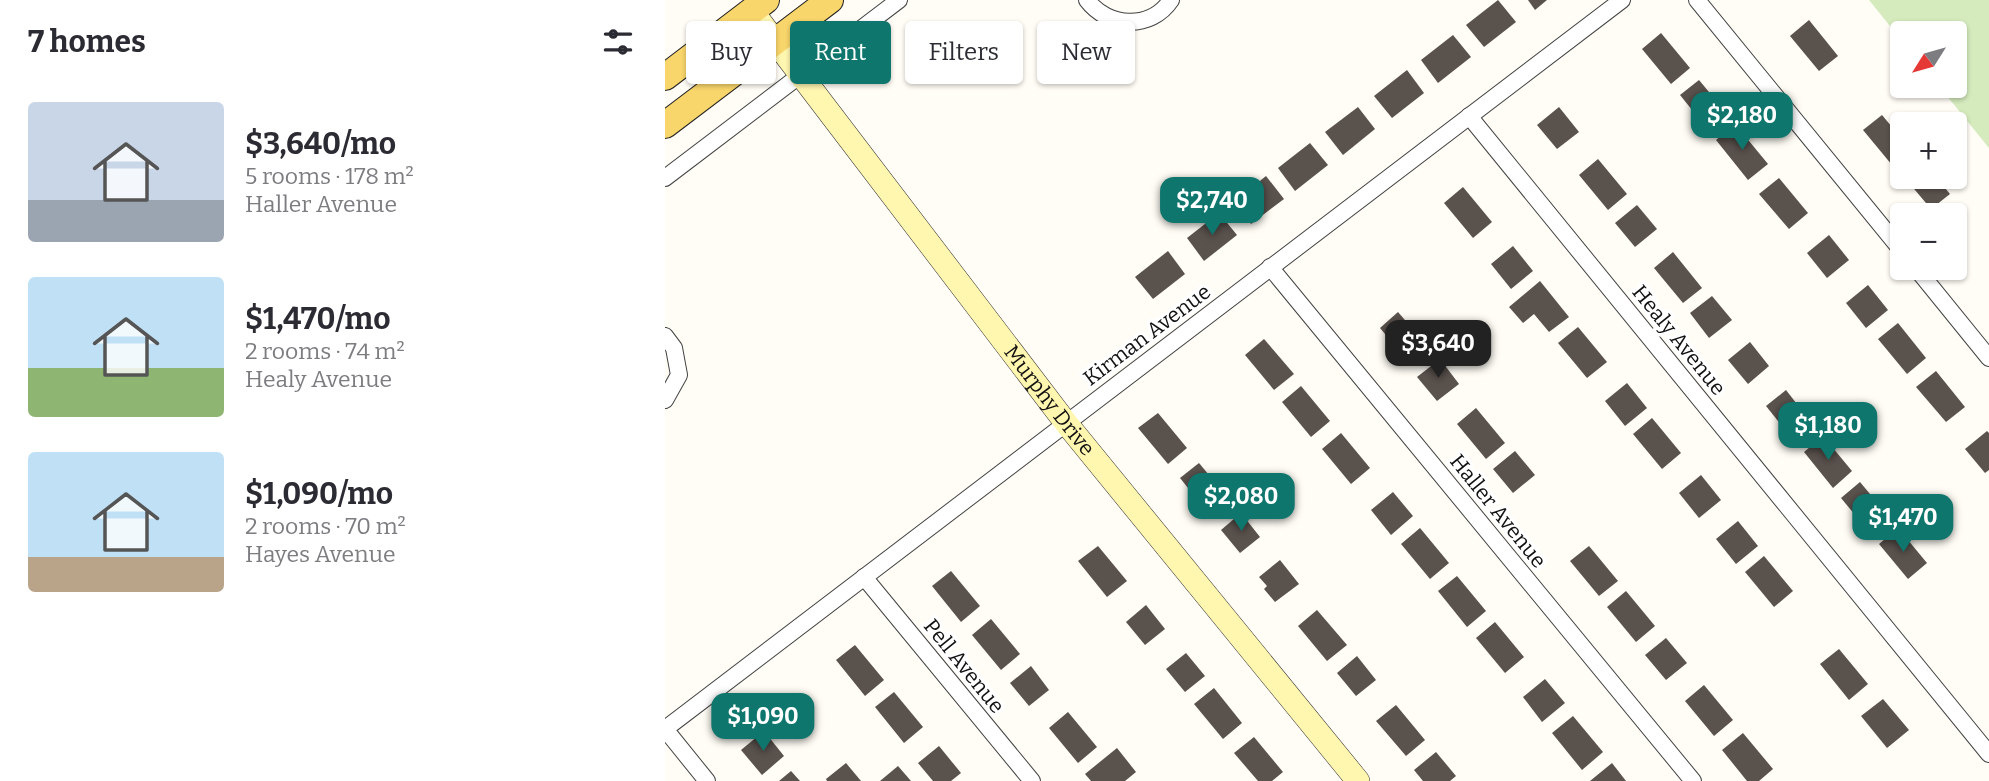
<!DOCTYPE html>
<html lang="en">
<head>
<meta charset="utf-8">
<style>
	:root { --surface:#fff; --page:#f7f7f7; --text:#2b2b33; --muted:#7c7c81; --accent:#0f766e }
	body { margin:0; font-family:Bitter,serif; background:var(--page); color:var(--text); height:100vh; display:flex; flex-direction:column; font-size:26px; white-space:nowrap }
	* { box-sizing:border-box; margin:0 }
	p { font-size:23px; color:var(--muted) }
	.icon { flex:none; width:38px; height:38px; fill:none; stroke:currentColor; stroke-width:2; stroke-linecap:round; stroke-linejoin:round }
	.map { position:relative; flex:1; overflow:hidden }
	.details { display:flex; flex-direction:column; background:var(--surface); width:665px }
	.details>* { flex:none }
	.hud { position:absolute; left:21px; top:21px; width:665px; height:63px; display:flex; gap:14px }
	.needle { width:46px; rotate:233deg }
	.controls { position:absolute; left:1225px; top:21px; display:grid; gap:14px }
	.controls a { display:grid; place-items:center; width:77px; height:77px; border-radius:7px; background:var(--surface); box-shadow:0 2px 5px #0004; font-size:35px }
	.price { position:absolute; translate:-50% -60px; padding:0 16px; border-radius:14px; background:var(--accent); color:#fff; font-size:23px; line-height:46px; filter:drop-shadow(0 2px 4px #0008) }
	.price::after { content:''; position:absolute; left:50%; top:42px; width:21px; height:16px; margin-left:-10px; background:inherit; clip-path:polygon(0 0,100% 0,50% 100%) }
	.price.on { background:#222; color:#fff }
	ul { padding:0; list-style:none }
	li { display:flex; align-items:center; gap:21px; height:175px; padding:0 28px }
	li span { display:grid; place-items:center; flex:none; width:196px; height:140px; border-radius:7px; color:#555 }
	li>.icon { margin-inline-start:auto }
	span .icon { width:84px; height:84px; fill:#fffc; stroke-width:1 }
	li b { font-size:30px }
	h2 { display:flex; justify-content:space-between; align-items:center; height:84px; padding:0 28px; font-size:30px }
	.chip { padding:0 24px; border-radius:7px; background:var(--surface); box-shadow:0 2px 5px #0004; font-size:24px; line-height:63px }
	.chip.on { background:var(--accent); color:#fff }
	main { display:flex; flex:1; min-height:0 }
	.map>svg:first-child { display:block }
	.green { fill:#d5ebbd }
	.building { fill:#5a524d }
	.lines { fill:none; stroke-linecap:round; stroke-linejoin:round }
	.street-casing { stroke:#444; stroke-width:18 }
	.secondary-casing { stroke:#333; stroke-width:24 }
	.primary-casing { stroke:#222; stroke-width:28 }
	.street { stroke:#fff; stroke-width:16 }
	.secondary { stroke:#fff6b0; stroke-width:23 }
	.primary { stroke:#f9d66b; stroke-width:26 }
	.labels { text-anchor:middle; stroke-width:7; stroke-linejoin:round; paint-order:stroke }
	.street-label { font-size:21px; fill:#111; stroke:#fff }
</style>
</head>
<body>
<main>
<section class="details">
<h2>7 homes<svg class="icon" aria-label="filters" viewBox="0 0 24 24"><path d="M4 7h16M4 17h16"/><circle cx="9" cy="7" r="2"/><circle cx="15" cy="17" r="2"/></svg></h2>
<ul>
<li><span style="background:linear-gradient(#c9d6e8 70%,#9aa5b1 0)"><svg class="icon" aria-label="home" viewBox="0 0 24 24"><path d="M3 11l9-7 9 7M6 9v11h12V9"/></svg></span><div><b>$3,640/mo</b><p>5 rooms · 178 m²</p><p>Haller Avenue</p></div></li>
<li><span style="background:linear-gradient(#bfe0f5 65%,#8fb573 0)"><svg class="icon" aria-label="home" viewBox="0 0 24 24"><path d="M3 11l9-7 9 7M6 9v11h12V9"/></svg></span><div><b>$1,470/mo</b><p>2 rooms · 74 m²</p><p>Healy Avenue</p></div></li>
<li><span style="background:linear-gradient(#bfe0f5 75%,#b9a48a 0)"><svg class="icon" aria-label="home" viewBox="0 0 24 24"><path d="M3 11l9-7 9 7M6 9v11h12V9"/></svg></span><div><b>$1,090/mo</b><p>2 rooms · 70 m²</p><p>Hayes Avenue</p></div></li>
</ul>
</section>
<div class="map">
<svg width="1324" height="781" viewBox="0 0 1324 781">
	<rect width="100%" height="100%" fill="#fffdf5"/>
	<!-- green -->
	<path class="green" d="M 1204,0 L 1324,0 L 1324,148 L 1274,86 L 1290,86 L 1290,33 L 1237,33 L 1237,41 Z"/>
	<!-- building -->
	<g class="building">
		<path d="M 833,0 L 851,22 L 819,47 L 801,25 Z"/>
		<path d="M 863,0 L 882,0 L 870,10 Z"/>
		<path d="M 1144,20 L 1173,56 L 1154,71 L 1125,36 Z"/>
		<path d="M 996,33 L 1025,68 L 1006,84 L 977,49 Z"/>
		<path d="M 788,35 L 806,57 L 773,83 L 756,60 Z"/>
		<path d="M 742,70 L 759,93 L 727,118 L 709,96 Z"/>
		<path d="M 1034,80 L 1063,115 L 1044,131 L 1015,95 Z"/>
		<path d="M 693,107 L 710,129 L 678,155 L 660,132 Z"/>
		<path d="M 894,107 L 914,132 L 892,149 L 872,125 Z"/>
		<path d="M 1217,115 L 1237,139 L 1237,157 L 1227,165 L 1198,130 Z"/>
		<path d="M 1070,124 L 1103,164 L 1083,180 L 1051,140 Z"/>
		<path d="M 645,143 L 663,165 L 630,191 L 613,168 Z"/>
		<path d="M 933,159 L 962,194 L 943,210 L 914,175 Z"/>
		<path d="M 601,176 L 619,199 L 586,224 L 569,202 Z"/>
		<path d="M 1239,177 L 1271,177 L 1285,194 L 1266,209 Z"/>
		<path d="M 1114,178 L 1143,213 L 1124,229 L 1094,194 Z"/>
		<path d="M 798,187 L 827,222 L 808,238 L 779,203 Z"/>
		<path d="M 972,205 L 992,229 L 970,247 L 950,223 Z"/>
		<path d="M 554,213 L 572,235 L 539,261 L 522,238 Z"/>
		<path d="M 1164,235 L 1184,260 L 1162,278 L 1142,253 Z"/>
		<path d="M 848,246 L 868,271 L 846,289 L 826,264 Z"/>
		<path d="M 503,251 L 520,274 L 488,299 L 470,277 Z"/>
		<path d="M 1008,252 L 1037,288 L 1018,303 L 989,268 Z"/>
		<path d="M 875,281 L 904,317 L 884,332 L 869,314 L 858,323 L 844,307 Z"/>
		<path d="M 1203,285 L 1223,310 L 1201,328 L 1181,303 Z"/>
		<path d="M 1047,296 L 1067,320 L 1044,338 L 1025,313 Z"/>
		<path d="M 733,312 L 763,347 L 744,363 L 715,328 Z"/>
		<path d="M 1233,323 L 1261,358 L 1242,374 L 1213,339 Z"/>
		<path d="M 913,327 L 942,362 L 922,378 L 893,343 Z"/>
		<path d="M 599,339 L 629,374 L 609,390 L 580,355 Z"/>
		<path d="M 1085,342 L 1104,366 L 1083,384 L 1063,360 Z"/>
		<path d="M 775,359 L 794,384 L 772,401 L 752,377 Z"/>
		<path d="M 1271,371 L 1300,407 L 1281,422 L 1251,387 Z"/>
		<path d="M 962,383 L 982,408 L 960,426 L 940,401 Z"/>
		<path d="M 636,386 L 665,421 L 646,437 L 617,402 Z"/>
		<path d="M 1121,390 L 1149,426 L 1130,442 L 1101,406 Z"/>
		<path d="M 811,408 L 840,443 L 821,459 L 792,424 Z"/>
		<path d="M 493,413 L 522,448 L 503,464 L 473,428 Z"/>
		<path d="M 987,418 L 1016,453 L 997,469 L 968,434 Z"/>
		<path d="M 1322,431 L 1324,433 L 1324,470 L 1320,473 L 1300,449 Z"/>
		<path d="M 676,433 L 705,468 L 686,484 L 657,449 Z"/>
		<path d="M 1158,436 L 1187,471 L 1168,488 L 1139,452 Z"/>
		<path d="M 850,451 L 870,475 L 848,493 L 828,469 Z"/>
		<path d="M 534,463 L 563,498 L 544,514 L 515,478 Z"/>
		<path d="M 1036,475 L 1056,500 L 1034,518 L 1014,493 Z"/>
		<path d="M 1195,482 L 1225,518 L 1205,533 L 1176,498 Z"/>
		<path d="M 728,492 L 748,516 L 726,535 L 706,510 Z"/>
		<path d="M 576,513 L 595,537 L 575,553 L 556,530 Z"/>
		<path d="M 1073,521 L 1093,546 L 1071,564 L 1051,539 Z"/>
		<path d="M 755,528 L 784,563 L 765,579 L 736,544 Z"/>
		<path d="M 1233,528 L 1262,563 L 1243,579 L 1214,544 Z"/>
		<path d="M 433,546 L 462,581 L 442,597 L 413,561 Z"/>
		<path d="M 924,546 L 953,581 L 934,596 L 905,561 Z"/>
		<path d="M 1099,556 L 1128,591 L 1109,607 L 1080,572 Z"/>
		<path d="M 615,560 L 634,584 L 610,602 L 599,589 L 602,586 L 594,577 Z"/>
		<path d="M 286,571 L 315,606 L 296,622 L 267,586 Z"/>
		<path d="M 792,576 L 821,611 L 802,627 L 773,591 Z"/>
		<path d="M 961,591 L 990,626 L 971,642 L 942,607 Z"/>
		<path d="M 481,605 L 500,629 L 480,645 L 461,622 Z"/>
		<path d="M 652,610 L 682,645 L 662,661 L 633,626 Z"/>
		<path d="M 326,619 L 355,654 L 336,670 L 307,635 Z"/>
		<path d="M 830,622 L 859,657 L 840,673 L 811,638 Z"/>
		<path d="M 1001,638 L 1022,663 L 1001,680 L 980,655 Z"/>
		<path d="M 190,645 L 219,680 L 200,696 L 171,660 Z"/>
		<path d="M 1174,649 L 1203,684 L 1184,700 L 1155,664 Z"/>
		<path d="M 521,653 L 540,676 L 520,692 L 501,669 Z"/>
		<path d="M 692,656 L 711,680 L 691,696 L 672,673 Z"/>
		<path d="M 366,666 L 384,690 L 364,706 L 345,683 Z"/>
		<path d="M 880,679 L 900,703 L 877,722 L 858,697 Z"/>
		<path d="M 1039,685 L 1068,720 L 1049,736 L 1020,701 Z"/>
		<path d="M 549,688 L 577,723 L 558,739 L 529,704 Z"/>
		<path d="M 229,692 L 258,727 L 239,743 L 210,707 Z"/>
		<path d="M 1218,699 L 1244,730 L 1222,748 L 1196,716 Z"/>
		<path d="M 731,705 L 760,740 L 741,756 L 711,721 Z"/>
		<path d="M 403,712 L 432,747 L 413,763 L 384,728 Z"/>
		<path d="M 908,716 L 938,752 L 917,770 L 887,733 Z"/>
		<path d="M 99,731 L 119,756 L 97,775 L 76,750 Z"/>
		<path d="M 1078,733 L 1108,769 L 1094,781 L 1082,781 L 1057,750 Z"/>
		<path d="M 589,737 L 618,772 L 607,781 L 593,781 L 569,753 Z"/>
		<path d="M 274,746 L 296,773 L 286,781 L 268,781 L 253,763 Z"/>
		<path d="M 452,748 L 471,772 L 460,781 L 426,781 L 420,774 Z"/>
		<path d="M 771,752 L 791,776 L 785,781 L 758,781 L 749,770 Z"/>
		<path d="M 181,763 L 196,781 L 162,781 L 161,779 Z"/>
		<path d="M 947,763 L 961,781 L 925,781 Z"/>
		<path d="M 233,766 L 246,781 L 215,781 Z"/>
		<path d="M 126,771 L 135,781 L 114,781 Z"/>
	</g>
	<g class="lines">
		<defs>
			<g id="street">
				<path d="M 422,0 C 443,28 486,30 506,0"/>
				<path d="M 1032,0 L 1237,251"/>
				<path d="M 804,116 L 1324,754"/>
				<path d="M 0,178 L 234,0"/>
				<path d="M 605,267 L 1028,781"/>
				<path d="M 1251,268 L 1324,358"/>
				<path d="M 0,336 L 9,348 L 14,375 L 0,400"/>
				<path d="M 199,577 L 367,781"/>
				<path d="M 42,781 L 0,729 L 957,0"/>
			</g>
			<g id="secondary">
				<path id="s1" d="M 87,11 L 401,423 L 693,781"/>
			</g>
			<g id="primary">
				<path d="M 0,77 L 101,0"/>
				<path d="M 0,125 L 165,0"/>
			</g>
		</defs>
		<!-- street casing -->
		<use href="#street" class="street-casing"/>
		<!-- secondary casing -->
		<use href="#secondary" class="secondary-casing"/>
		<!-- primary casing -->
		<use href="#primary" class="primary-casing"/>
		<!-- street -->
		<use href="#street" class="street"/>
		<!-- secondary -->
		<use href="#secondary" class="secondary"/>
		<!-- primary -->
		<use href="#primary" class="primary"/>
	</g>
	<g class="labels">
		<!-- street labels -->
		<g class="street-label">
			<text transform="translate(482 335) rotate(-37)" y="7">Kirman Avenue</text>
			<text transform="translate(1014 340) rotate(51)" y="7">Healy Avenue</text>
			<text dy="7" stroke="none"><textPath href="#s1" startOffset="490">Murphy Drive</textPath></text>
			<text transform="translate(833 511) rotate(51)" y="7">Haller Avenue</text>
			<text transform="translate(299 666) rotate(51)" y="7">Pell Avenue</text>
		</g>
	</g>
</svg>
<div class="controls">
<a><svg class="needle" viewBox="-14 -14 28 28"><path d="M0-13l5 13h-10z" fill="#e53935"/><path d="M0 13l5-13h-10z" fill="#7c7c81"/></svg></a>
<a>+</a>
<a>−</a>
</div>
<b class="price" style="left:1077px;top:152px">$2,180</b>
<b class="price" style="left:547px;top:237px">$2,740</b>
<b class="price on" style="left:773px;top:380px">$3,640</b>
<b class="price" style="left:1163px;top:462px">$1,180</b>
<b class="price" style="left:576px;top:533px">$2,080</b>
<b class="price" style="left:1238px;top:554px">$1,470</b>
<b class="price" style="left:98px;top:753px">$1,090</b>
<div class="hud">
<a class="chip">Buy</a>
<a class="chip on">Rent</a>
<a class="chip">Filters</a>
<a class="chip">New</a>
</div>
</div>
</main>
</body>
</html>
